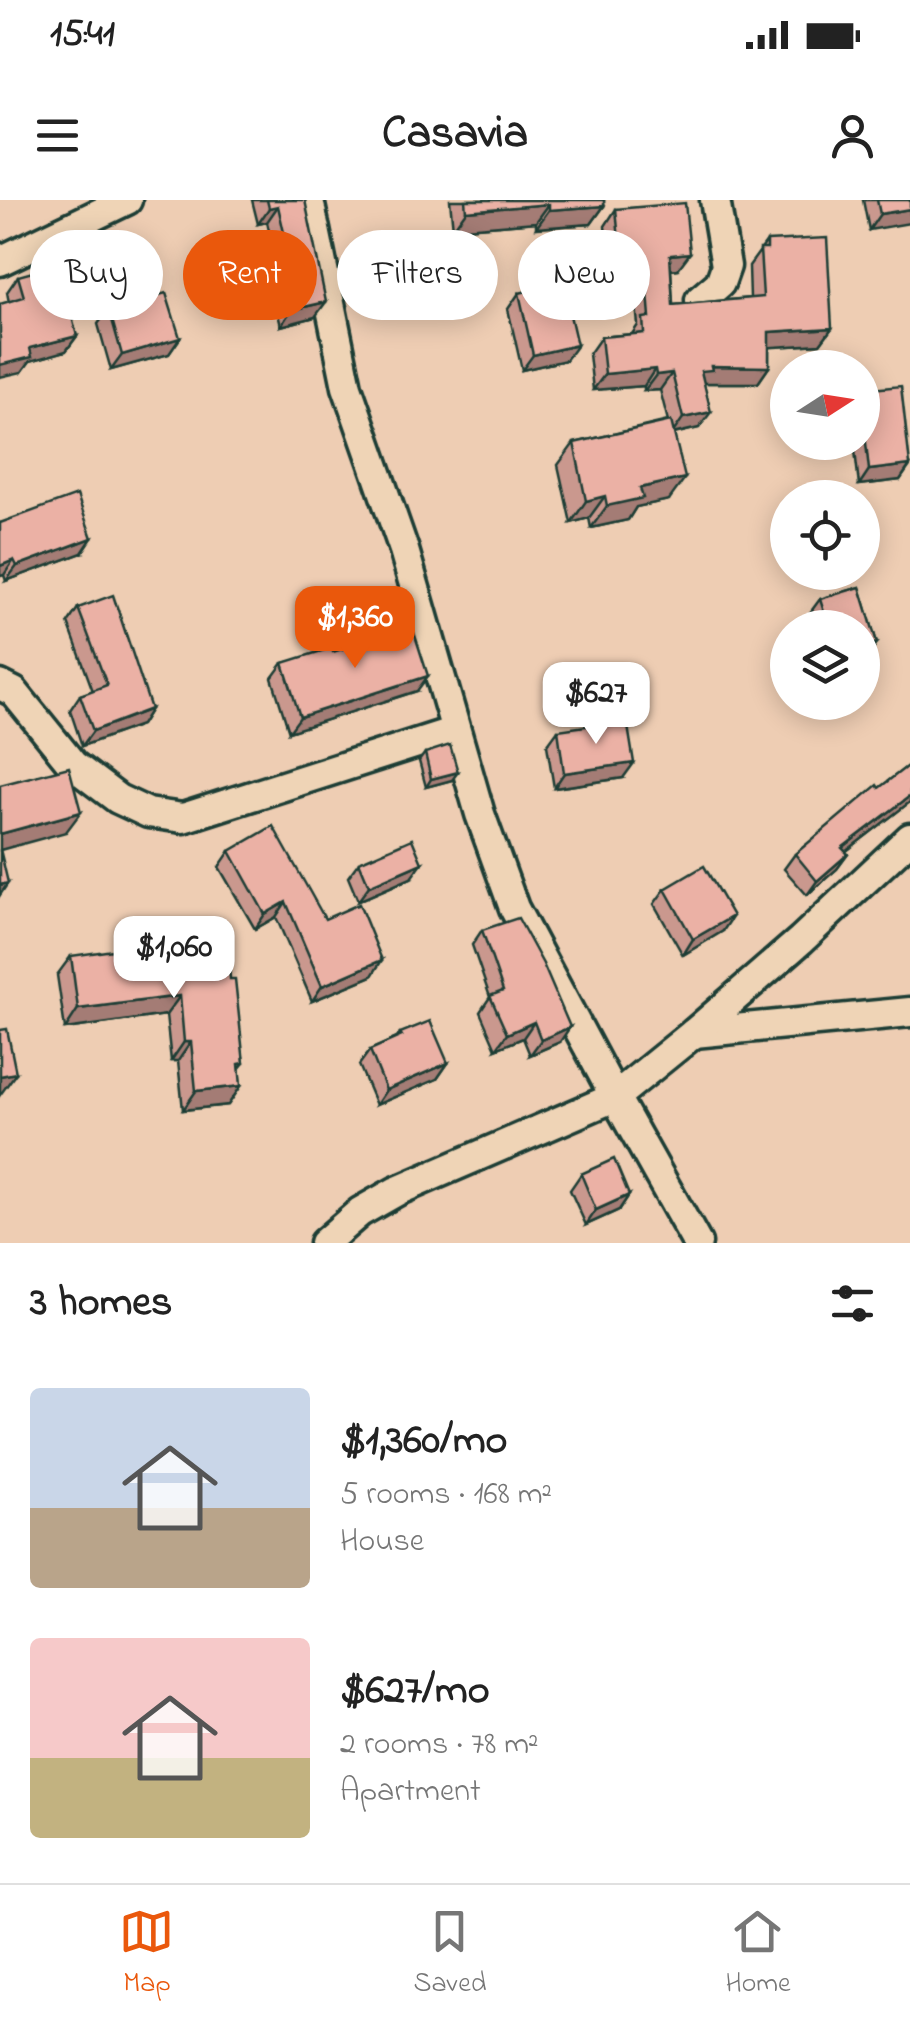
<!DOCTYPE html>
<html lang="en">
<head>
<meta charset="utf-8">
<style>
	:root { --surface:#fff; --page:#f6f6f6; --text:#222; --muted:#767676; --line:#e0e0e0; --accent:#ea580c }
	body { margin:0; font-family:"Indie Flower",sans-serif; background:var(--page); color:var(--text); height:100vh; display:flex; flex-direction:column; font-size:38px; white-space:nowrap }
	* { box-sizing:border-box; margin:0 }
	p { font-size:32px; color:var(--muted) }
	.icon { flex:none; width:55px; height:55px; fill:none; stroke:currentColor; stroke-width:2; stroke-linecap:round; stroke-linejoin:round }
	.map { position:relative; height:1043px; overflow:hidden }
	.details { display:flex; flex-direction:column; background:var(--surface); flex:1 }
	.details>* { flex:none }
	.hud { position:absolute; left:30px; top:30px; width:850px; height:90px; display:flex; gap:20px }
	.needle { width:65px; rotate:78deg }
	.fabs { position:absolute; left:770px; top:150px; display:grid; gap:20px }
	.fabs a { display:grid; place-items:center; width:110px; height:110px; border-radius:50%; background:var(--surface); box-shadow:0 5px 25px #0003; font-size:50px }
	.price { position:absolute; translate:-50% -85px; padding:0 22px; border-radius:20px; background:#fff; color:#222; font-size:32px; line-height:65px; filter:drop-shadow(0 2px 5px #0008) }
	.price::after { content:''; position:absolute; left:50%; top:60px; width:30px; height:22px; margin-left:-15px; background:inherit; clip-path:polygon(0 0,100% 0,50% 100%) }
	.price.selected { background:var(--accent); color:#fff }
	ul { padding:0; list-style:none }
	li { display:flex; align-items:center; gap:30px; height:250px; padding:0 30px }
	li span { display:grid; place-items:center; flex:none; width:280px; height:200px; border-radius:10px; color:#555 }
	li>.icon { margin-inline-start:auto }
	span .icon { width:120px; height:120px; fill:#fffc; stroke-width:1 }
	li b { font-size:42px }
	h2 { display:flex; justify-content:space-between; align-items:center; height:120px; padding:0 30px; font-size:42px }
	.pill { padding:0 35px; border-radius:45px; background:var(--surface); box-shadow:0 5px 25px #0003; font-size:35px; line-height:90px }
	.pill.selected { background:var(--accent); color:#fff }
	.status { display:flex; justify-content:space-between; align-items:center; height:70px; padding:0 50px; background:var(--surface); direction:ltr }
	.status svg { height:28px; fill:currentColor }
	header { display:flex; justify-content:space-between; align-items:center; height:130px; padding:0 30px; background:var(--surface); font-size:45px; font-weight:800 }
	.tabs { display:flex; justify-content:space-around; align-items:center; height:140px; border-top:2px solid var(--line); background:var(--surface); font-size:28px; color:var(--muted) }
	.tabs a { display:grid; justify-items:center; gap:5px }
	.tabs .selected { color:var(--accent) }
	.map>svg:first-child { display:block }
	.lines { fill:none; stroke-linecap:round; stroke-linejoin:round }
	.street-casing { stroke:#1f3d34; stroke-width:35 }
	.street { stroke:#efd4b6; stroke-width:28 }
	.wall { fill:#ca988e; stroke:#1f3d34; stroke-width:2.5 }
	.shaded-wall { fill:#a47c74; stroke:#1f3d34; stroke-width:2.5 }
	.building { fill:#ebb1a5; stroke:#1f3d34; stroke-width:2.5 }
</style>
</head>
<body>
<div class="status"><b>15:41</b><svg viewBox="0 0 49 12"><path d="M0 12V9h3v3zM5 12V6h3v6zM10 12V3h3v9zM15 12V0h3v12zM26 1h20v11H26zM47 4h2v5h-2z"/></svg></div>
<header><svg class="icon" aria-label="menu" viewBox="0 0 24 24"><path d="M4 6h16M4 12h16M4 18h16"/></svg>Casavia<svg class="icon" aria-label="person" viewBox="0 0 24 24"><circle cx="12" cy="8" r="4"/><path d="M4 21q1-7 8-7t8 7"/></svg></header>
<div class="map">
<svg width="910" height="1043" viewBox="0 0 910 1043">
	<rect width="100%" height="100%" fill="#eecdb3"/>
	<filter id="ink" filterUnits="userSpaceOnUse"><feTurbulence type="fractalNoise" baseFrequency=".01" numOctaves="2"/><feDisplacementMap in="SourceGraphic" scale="20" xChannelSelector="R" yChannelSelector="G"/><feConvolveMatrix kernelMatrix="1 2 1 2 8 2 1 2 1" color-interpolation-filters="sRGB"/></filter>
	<g filter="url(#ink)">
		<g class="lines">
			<defs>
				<g id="street">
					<path d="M 309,0 L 347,187 L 404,350 L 480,614 L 514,708 L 615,897 L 697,1043"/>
					<path d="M 0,61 L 127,0"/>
					<path d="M 700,100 L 720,83 L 726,66 L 715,0"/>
					<path d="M 0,485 L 14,492 L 73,565 L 118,599 L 148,613 L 183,618 L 455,531"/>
					<path d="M 694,833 L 910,812"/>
					<path d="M 324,1043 L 360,1012 L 397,991 L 615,897 L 694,833 L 801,740 L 910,638"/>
				</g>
			</defs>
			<!-- street casing -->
			<use href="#street" class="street-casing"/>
			<!-- street -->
			<use href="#street" class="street"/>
		</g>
		<!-- wall -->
		<g class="wall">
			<path d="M 252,0 L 305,0 L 315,117 L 281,126 L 268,73 L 276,61 L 267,22 L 258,24 Z"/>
			<path d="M 450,0 L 604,0 L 604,6 L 591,24 L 536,28 L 536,22 L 453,29 Z"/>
			<path d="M 863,0 L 910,0 L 869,30 Z"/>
			<path d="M 616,9 L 678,69 L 671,70 L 673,105 L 750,98 L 749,66 L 767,41 L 832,128 L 820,144 L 769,147 L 769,167 L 758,183 L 704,183 L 699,228 L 674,234 L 669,300 L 636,307 L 628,320 L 591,328 L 589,318 L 571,323 L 558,265 L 574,243 L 668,221 L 660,190 L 644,191 L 644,186 L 593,190 L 589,154 L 601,137 L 632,134 L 638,125 L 634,85 L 611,87 L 605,26 Z"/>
			<path d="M 18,76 L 77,136 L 66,151 L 30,161 L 22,172 L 7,92 Z"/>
			<path d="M 519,93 L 566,160 L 522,170 L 508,109 Z"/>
			<path d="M 109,109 L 180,138 L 169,154 L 111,170 L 98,124 Z"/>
			<path d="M 862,190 L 910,266 L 900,280 L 859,285 L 854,242 L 862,242 Z"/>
			<path d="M 0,323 L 82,353 L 6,381 L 4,375 L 0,376 Z"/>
			<path d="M 860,387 L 877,443 L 866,459 L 862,460 L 862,428 L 813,428 L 809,414 L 820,399 Z"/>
			<path d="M 78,408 L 151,509 L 141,525 L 82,546 L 70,510 L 80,495 L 93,491 L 68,423 Z"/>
			<path d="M 333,452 L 417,491 L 289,532 L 272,478 L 283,463 Z"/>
			<path d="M 558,530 L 623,578 L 554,588 L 547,545 Z"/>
			<path d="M 425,553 L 452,580 L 426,587 L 419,561 Z"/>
			<path d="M 910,564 L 910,602 L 845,652 L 848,654 L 837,669 L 807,695 L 784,669 L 795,654 Z"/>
			<path d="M 230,651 L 325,719 L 372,776 L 312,801 L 276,717 L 255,729 L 219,667 Z"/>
			<path d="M 359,662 L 411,678 L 358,701 L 348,677 Z"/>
			<path d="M 665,689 L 723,731 L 683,755 L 654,704 Z"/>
			<path d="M 482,730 L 560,842 L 530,855 L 523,838 L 496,849 L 480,812 L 490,797 L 472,745 Z"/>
			<path d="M 71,756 L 157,758 L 230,779 L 244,863 L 239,869 L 241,886 L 228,905 L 183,910 L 178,861 L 171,861 L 166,815 L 65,829 L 57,775 Z"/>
			<path d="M 400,833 L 448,863 L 437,879 L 376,905 L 359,865 L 370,850 L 397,838 Z"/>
			<path d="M 581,974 L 629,995 L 619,1010 L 586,1025 L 570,990 Z"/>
		</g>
		<!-- shaded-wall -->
		<g class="shaded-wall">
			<path d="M 549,4 L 536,22 L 453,29 L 466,11 Z"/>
			<path d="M 278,6 L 267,22 L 258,24 L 269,8 Z"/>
			<path d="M 604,6 L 591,24 L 536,28 L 549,10 Z"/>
			<path d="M 910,9 L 910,23 L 869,30 L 880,14 Z"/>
			<path d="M 690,53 L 678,69 L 658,71 L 670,55 Z"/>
			<path d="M 646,68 L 634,85 L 611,87 L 622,71 Z"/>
			<path d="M 326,102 L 315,117 L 281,126 L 291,110 Z"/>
			<path d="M 832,128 L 820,144 L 758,148 L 769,132 Z"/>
			<path d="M 77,136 L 66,151 L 30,161 L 22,172 L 0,177 L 0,165 L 30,148 Z"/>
			<path d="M 180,138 L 169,154 L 111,170 L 122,155 Z"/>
			<path d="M 577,145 L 566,160 L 522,170 L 533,155 Z"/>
			<path d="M 711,166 L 769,167 L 758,183 L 703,183 L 701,171 Z"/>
			<path d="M 655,169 L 644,186 L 593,190 L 605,174 Z"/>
			<path d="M 672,173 L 660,190 L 644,191 L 656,175 Z"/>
			<path d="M 711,212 L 699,228 L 672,234 L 683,218 Z"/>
			<path d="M 910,265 L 900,280 L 859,285 L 869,270 Z"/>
			<path d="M 685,278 L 669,300 L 636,307 L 628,320 L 591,328 L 607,306 L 640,288 Z"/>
			<path d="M 605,296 L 589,318 L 571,323 L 586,301 Z"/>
			<path d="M 92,338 L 82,353 L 6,381 L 17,366 Z"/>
			<path d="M 14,360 L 4,375 L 0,376 L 0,366 Z"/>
			<path d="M 877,443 L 866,459 L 862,460 L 862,447 Z"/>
			<path d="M 428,476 L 417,491 L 289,532 L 300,517 Z"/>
			<path d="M 151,509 L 141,525 L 82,546 L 93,531 Z"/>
			<path d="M 634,563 L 623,578 L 554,588 L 564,573 Z"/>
			<path d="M 458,572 L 452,580 L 426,587 L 431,579 Z"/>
			<path d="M 910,596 L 910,602 L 832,662 L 842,648 Z"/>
			<path d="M 81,612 L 66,632 L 0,650 L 0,634 Z"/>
			<path d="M 848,654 L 837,669 L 807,695 L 817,681 Z"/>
			<path d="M 422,663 L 411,678 L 358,701 L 369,686 Z"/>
			<path d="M 8,683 L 0,695 L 0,685 Z"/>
			<path d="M 286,702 L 276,717 L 255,729 L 265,714 Z"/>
			<path d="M 733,716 L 723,731 L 683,755 L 693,739 Z"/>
			<path d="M 382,760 L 372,776 L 312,801 L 322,786 Z"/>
			<path d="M 180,796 L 166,815 L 65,829 L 78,809 Z"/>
			<path d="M 534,822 L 523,838 L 496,849 L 507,834 Z"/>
			<path d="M 570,827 L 560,842 L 530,855 L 541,840 Z"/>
			<path d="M 184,842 L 191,842 L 178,861 L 171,861 Z"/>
			<path d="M 448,863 L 437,879 L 376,905 L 386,890 Z"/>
			<path d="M 16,873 L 0,895 L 0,876 Z"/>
			<path d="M 241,886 L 228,905 L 183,910 L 196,891 Z"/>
			<path d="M 629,995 L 619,1010 L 586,1025 L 596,1010 Z"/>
		</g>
		<!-- building -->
		<g class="building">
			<path d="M 267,0 L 305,0 L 326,102 L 291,110 L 279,58 L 289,55 L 278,6 L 269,8 Z"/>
			<path d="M 465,0 L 604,0 L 604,6 L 549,10 L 549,4 L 466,11 Z"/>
			<path d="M 877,0 L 910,0 L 910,9 L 880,14 Z"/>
			<path d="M 685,3 L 690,53 L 670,55 L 673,105 L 763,97 L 760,49 L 767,49 L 767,41 L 827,38 L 832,128 L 769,132 L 769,167 L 711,166 L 712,170 L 701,171 L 711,212 L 683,218 L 672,173 L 656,175 L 655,169 L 605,174 L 601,137 L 644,133 L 643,118 L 650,117 L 646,68 L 622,71 L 616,9 Z"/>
			<path d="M 58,65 L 77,136 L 30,148 L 32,157 L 0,165 L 0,104 L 24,97 L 18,76 Z"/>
			<path d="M 558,84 L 561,99 L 566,98 L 577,145 L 533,155 L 519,93 Z"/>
			<path d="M 166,93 L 180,138 L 122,155 L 109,109 Z"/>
			<path d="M 901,186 L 910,265 L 869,270 L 862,207 L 862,190 Z"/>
			<path d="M 671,221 L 685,278 L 640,288 L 643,298 L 607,306 L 605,296 L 586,301 L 574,243 Z"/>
			<path d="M 77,295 L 92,338 L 17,366 L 14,360 L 0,366 L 0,323 Z"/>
			<path d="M 860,387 L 877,443 L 862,447 L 862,428 L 829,428 L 820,399 Z"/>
			<path d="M 113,395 L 151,509 L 93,531 L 80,495 L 107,485 L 78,408 Z"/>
			<path d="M 412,426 L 428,476 L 300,517 L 283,463 L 331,448 L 333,452 Z"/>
			<path d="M 627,520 L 634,563 L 564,573 L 558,530 Z"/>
			<path d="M 450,545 L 458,572 L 431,579 L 425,553 Z"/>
			<path d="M 910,564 L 910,596 L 842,648 L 848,654 L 817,681 L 795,654 L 877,585 L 879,588 Z"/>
			<path d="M 69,567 L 81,612 L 0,634 L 0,585 Z"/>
			<path d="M 273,626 L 325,719 L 359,704 L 382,760 L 322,786 L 286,702 L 265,714 L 230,651 Z"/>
			<path d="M 412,639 L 422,663 L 369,686 L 359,662 Z"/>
			<path d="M 0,649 L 8,683 L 0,685 Z"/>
			<path d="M 704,666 L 733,716 L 693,739 L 665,689 Z"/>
			<path d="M 518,718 L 543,764 L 570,827 L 541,840 L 534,822 L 507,834 L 490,796 L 503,791 L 482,730 Z"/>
			<path d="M 155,744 L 157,758 L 228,752 L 230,779 L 235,779 L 244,863 L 239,864 L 241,886 L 196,891 L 191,842 L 184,842 L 180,796 L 78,809 L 71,756 Z"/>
			<path d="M 430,821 L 448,863 L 386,890 L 370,850 L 402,836 L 400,833 Z"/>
			<path d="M 7,829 L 16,873 L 0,876 L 0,830 Z"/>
			<path d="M 614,959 L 629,995 L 596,1010 L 581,974 Z"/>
		</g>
	</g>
</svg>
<div class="fabs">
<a><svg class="needle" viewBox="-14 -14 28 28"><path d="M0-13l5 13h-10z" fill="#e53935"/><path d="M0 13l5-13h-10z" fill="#767676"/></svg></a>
<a><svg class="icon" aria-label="locate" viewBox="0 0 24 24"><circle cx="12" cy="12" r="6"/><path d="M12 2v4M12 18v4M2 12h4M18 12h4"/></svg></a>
<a><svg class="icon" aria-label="layers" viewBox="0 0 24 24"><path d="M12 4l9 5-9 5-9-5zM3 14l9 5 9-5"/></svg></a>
</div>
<b class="price selected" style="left:355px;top:471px">$1,360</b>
<b class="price" style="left:596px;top:547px">$627</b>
<b class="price" style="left:174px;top:801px">$1,060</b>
<div class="hud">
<a class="pill">Buy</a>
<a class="pill selected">Rent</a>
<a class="pill">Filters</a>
<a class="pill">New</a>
</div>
</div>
<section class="details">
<h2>3 homes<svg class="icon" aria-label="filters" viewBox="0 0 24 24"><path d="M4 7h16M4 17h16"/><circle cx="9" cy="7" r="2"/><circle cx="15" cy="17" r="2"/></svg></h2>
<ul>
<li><span style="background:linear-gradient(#c9d6e8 60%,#b9a48a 0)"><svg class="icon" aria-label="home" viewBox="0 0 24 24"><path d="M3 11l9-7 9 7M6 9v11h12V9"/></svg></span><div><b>$1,360/mo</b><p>5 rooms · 168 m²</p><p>House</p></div></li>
<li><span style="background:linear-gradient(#f6c9c9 60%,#c2b280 0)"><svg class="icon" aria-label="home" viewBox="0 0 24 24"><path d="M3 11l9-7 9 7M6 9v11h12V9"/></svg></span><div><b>$627/mo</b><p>2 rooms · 78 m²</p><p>Apartment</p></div></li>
</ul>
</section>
<nav class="tabs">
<a class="selected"><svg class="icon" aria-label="map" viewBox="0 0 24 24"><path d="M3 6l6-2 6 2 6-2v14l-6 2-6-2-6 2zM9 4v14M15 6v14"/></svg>Map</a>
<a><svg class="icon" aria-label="saved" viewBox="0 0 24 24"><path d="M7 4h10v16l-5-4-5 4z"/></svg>Saved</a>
<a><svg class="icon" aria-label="home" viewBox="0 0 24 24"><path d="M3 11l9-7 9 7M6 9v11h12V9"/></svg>Home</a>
</nav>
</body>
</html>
